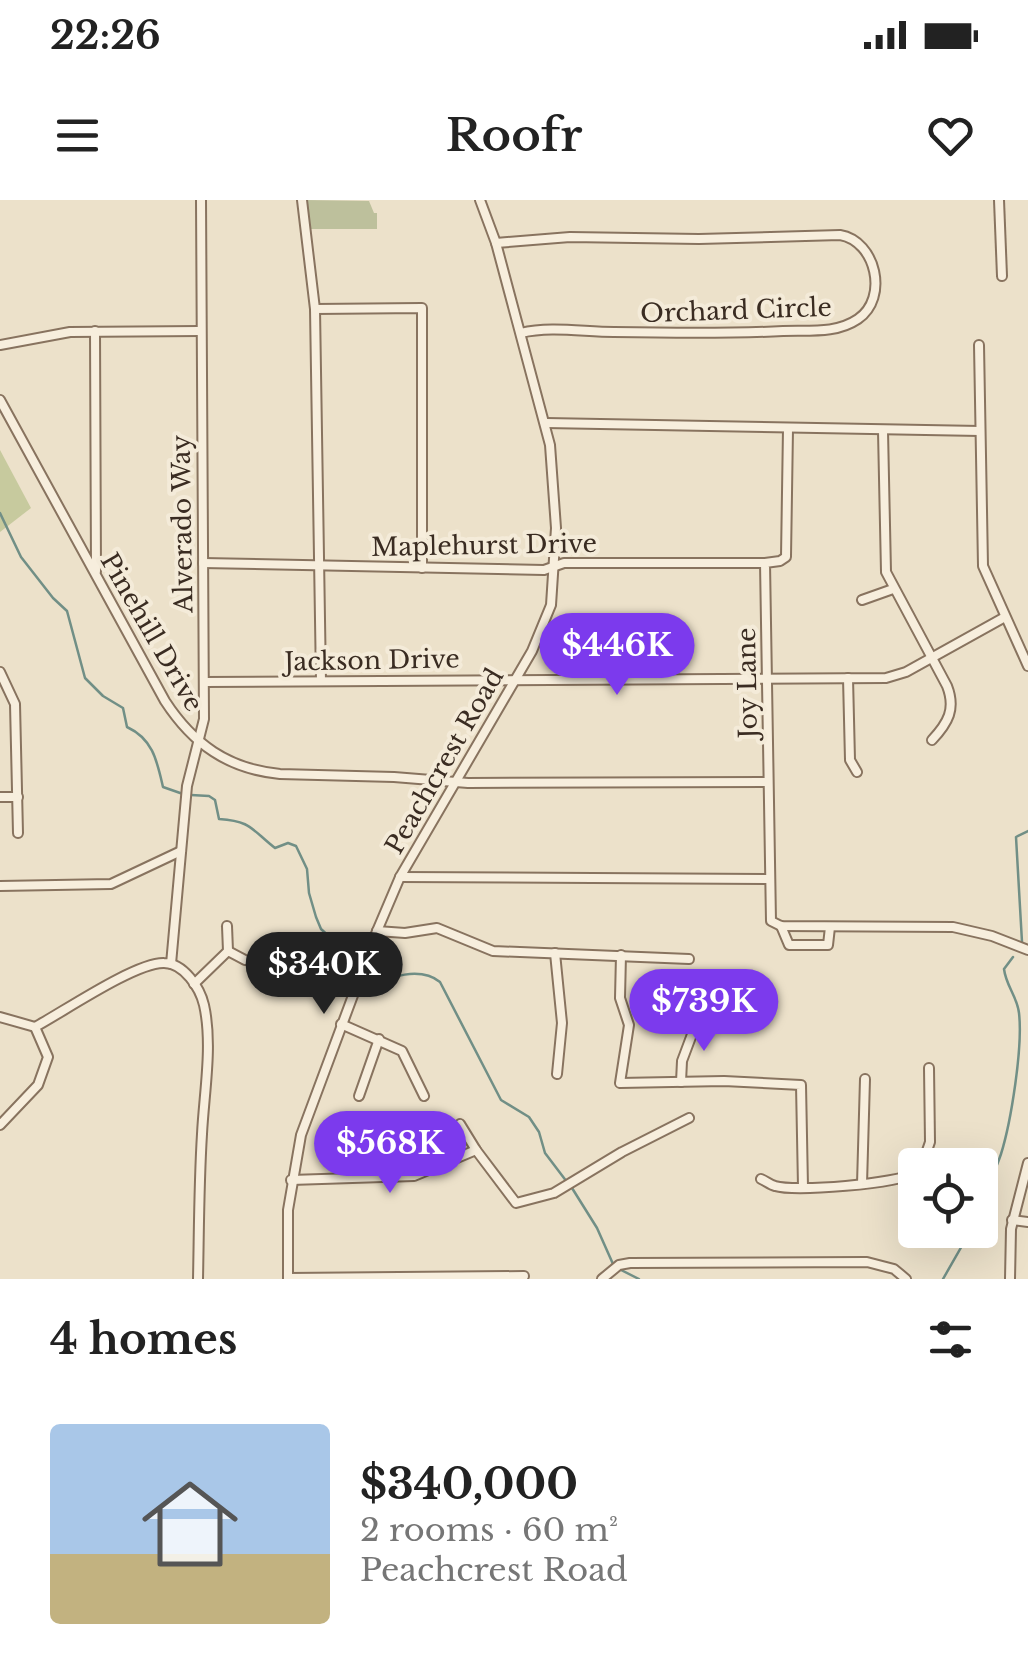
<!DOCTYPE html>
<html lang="en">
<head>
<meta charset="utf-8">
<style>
	:root { --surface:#fff; --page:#f6f6f6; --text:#222; --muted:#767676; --line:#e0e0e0; --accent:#7c3aed }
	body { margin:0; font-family:"Libre Baskerville",serif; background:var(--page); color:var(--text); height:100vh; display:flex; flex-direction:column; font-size:38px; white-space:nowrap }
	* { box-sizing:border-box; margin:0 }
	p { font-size:32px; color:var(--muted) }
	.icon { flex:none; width:55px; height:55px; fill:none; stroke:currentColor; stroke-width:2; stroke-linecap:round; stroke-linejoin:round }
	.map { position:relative; height:1079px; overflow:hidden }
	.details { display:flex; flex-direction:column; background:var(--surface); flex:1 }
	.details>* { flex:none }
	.buttons { position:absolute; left:898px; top:948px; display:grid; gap:20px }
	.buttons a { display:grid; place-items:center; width:100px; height:100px; border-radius:10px; background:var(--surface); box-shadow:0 10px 40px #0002; font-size:50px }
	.price { position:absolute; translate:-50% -85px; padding:0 22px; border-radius:35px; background:var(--accent); color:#fff; font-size:32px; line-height:65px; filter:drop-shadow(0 2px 5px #0008) }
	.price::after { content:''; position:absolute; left:50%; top:60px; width:30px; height:22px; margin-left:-15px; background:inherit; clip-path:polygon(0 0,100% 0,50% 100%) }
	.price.selected { background:#222; color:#fff }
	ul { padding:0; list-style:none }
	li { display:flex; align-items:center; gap:30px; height:250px; padding:0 50px }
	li+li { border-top:2px solid var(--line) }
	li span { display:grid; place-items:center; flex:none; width:280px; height:200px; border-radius:10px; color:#555 }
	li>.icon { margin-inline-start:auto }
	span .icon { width:120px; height:120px; fill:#fffc; stroke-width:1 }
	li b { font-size:42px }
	h2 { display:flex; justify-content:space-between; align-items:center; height:120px; padding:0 50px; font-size:42px }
	.status { display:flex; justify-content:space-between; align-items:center; height:70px; padding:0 50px; background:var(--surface); direction:ltr }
	.status svg { height:28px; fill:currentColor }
	header { display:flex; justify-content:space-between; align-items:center; height:130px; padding:0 50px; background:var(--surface); font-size:45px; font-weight:600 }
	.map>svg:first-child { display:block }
	.green { fill:#c7ca9e }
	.cemetery { fill:#bdc09c }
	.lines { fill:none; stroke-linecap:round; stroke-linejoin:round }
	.stream { stroke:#718f86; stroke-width:2.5 }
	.minor-casing { stroke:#88735f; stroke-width:12 }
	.minor { stroke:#f7eedd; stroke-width:8 }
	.labels { text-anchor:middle; stroke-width:8; stroke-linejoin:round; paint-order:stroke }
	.street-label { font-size:25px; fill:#3a2c22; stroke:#f4ebd9 }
</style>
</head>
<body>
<div class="status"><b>22:26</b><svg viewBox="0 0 49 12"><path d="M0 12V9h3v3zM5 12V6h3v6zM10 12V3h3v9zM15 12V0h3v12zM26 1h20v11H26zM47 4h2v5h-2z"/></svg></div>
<header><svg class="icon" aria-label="menu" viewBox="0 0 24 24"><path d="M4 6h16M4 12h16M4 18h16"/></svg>Roofr<svg class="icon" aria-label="heart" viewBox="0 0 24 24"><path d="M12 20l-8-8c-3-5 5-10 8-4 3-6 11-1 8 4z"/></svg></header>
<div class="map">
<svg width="1028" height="1079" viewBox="0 0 1028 1079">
	<rect width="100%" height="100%" fill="#ece1ca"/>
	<!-- green -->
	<path class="green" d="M 0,250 L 31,308 L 0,332 Z"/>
	<!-- cemetery -->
	<path class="cemetery" d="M 305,0 L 369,1 L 374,13 L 377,13 L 377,29 L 308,29 Z"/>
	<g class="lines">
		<!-- stream -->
		<g class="stream">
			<path d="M 0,313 L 21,357 L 53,398 L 67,411 L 85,478 L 103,496 L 123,508 L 127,527 C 153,539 157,561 163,587 L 183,594"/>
			<path d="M 191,595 L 209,596 L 215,600 L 219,619 C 251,621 251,629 275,648 L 288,643 L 296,646 L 307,669 L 309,693 L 316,717 L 321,729 L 333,740 L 348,779"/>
			<path d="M 1022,742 L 1016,637 L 1028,631"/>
			<path d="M 368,786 C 390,777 420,766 440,782 L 501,900 L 529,917 L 539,932 L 545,953 L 567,982"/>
			<path d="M 572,988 L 597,1028 L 613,1064"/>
			<path d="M 980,1006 C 986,989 995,972 1001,954 C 1011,922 1023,847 1019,813 C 1017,796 1006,786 1004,769 L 1013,757"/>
			<path d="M 619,1069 L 639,1079"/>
			<path d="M 943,1079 L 971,1030"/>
		</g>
		<defs>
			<g id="minor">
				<path d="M 302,0 L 315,109 L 321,481"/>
				<path d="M 999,0 L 1002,76"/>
				<path d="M 496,43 L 570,37 L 699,39 L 840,35 C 876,41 889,98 858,119 C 836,134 809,130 783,131 C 727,134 670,133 614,132 C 584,132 550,126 521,133"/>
				<path d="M 315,109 L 422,108 L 422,368"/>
				<path d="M 95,131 L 96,371"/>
				<path d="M 0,145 L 70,132 L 200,131"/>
				<path d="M 979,145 L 983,366 L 1028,466"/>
				<path d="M 0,200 L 165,501 C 193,544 228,569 280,574 L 394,577 L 468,583 L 768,582"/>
				<path d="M 546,223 L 980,231"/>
				<path d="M 788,229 L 786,357 L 780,361 L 765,363 L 771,721 L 781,726 L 953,727 L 992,736 L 1028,750"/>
				<path d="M 883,231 L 886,372 L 947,486 C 956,509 948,523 932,540"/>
				<path d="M 203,363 L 544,370 L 564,363 L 765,363"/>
				<path d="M 862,400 L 893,389"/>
				<path d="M 0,472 L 15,504 L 18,633"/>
				<path d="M 848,478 L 850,560 L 857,572"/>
				<path d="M 204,482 L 886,478 L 906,472 L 1005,417"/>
				<path d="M 0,597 L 18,597"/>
				<path d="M 400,677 L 769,679"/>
				<path d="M 0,686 L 111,684 L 181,651"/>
				<path d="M 227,726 L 228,751"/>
				<path d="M 781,726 L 789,745 L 828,745 L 830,727"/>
				<path d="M 377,731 L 405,733 L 437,728 L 493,751 L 689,759"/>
				<path d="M 555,753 L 562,823 L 557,874"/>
				<path d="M 621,755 L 620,798 L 629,825 L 620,883 L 724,881 L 801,885 L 803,987"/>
				<path d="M 171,764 L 187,586 L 204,519 L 201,0"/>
				<path d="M 194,784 L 228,751 L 245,760"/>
				<path d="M 0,817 L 35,827 L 48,857 L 38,885 L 0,925"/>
				<path d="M 341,824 L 402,851 L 424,896"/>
				<path d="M 35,827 C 63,812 136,762 164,763 C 184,763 200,788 204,805 C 213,845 204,893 202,934 C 199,982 199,1031 198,1079"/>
				<path d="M 681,882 L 682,861 L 697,821"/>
				<path d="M 359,896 L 379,839"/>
				<path d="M 460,924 L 476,950 L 516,1003 L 554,993 L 622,952 L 689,918"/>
				<path d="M 922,965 L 930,942 L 929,868"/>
				<path d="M 761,979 C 766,981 770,985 775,986 C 795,992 897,984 915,973"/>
				<path d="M 291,980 L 414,976 L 476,950"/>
				<path d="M 862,984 L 865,879"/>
				<path d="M 1012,1020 L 1028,1022"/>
				<path d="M 288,1078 L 524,1076"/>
				<path d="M 288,1079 L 288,1010 L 301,935 L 377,731 L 400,677 L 532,451 L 551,405 L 556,328 L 550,245 L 496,43 L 480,0"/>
				<path d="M 602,1079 L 619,1065 L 630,1063 L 867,1062 L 894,1069 L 906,1079"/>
				<path d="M 1010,1079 L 1011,1029 L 1028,963"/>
			</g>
		</defs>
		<!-- minor casing -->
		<use href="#minor" class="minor-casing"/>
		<!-- minor -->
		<use href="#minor" class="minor"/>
	</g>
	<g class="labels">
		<!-- street labels -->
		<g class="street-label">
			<text transform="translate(736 110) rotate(-2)" y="9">Orchard Circle</text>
			<text transform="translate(182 324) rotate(-91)" y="9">Alverado Way</text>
			<text transform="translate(484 345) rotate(-1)" y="9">Maplehurst Drive</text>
			<text transform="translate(152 432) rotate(60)" y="9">Pinehill Drive</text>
			<text transform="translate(372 460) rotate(-1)" y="9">Jackson Drive</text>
			<text transform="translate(747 483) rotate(-91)" y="9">Joy Lane</text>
			<text transform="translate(444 561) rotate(-60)" y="9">Peachcrest Road</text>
		</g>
	</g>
</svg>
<div class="buttons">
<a><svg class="icon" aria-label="locate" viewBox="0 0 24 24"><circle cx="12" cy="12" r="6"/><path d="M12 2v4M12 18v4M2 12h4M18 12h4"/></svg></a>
</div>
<b class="price" style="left:617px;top:498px">$446K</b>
<b class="price selected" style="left:324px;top:817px">$340K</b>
<b class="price" style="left:704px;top:854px">$739K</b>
<b class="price" style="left:390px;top:996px">$568K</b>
</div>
<section class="details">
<h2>4 homes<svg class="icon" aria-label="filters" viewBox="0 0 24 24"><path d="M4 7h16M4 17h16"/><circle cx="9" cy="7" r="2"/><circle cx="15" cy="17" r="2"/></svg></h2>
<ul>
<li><span style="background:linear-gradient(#a9c7e8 65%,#c2b280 0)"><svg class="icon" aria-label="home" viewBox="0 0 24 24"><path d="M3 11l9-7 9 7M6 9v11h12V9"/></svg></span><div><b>$340,000</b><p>2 rooms · 60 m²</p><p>Peachcrest Road</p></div></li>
</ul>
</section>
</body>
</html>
